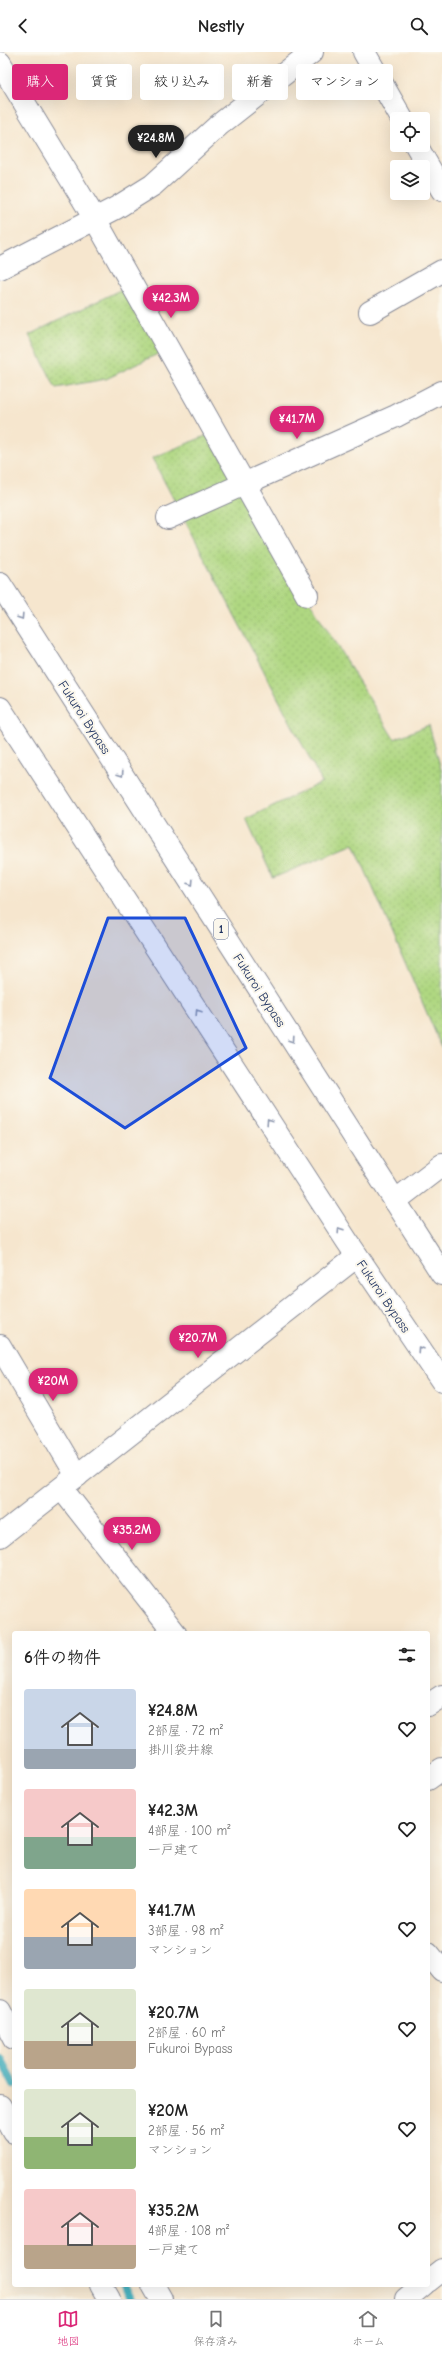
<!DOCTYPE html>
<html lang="ja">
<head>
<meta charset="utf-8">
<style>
	:root { --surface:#fff; --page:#f6f6f6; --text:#222; --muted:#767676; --line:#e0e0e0; --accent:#db2777 }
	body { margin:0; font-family:"Comic Neue","Klee One",sans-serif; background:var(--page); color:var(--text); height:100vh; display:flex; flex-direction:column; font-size:15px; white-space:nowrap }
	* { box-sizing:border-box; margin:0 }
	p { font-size:13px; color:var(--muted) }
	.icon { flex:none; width:22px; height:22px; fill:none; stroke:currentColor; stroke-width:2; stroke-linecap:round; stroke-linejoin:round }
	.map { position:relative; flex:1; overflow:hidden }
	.drawer { position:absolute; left:12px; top:1579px; width:418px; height:656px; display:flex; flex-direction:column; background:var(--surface); border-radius:4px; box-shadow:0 4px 16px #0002 }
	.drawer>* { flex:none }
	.top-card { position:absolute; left:12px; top:12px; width:418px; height:36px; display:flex; gap:8px }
	.controls { position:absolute; left:390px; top:60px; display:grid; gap:8px }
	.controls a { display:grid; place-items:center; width:40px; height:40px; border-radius:4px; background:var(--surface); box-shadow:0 4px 16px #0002; font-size:20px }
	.price { position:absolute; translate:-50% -34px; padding:0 9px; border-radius:14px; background:var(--accent); color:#fff; font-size:13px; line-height:26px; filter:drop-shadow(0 1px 2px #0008) }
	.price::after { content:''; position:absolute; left:50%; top:24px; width:12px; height:9px; margin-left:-6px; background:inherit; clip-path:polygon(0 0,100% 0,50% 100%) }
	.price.current { background:#222; color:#fff }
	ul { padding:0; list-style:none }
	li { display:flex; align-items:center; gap:12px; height:100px; padding:0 12px }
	li span { display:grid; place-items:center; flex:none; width:112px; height:80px; border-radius:4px; color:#555 }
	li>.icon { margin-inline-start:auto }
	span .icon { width:48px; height:48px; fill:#fffc; stroke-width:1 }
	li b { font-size:17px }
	h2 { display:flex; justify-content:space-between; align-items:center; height:48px; padding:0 12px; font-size:17px }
	.tag { padding:0 14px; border-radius:4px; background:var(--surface); box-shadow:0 4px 16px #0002; font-size:14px; line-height:36px }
	.tag.current { background:var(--accent); color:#fff }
	header { display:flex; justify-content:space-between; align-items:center; height:52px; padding:0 12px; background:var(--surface); font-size:18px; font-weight:600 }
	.tabs { display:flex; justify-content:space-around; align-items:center; height:56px; border-top:1px solid var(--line); background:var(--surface); font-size:11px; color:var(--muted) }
	.tabs a { display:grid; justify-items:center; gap:2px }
	.tabs .current { color:var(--accent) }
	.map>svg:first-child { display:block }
	.grass { fill:url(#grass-dots); stroke:#658370 }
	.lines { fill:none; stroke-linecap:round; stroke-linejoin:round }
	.stream { stroke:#41afbe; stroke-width:8 }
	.minor-casing { stroke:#888a96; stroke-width:24 }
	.tertiary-casing { stroke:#888a96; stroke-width:24 }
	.secondary-casing { stroke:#888a96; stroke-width:24 }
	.trunk-casing { stroke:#888a96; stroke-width:24 }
	.minor { stroke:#fff; stroke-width:22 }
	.tertiary { stroke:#fff; stroke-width:22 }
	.secondary { stroke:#fff; stroke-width:22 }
	.trunk { stroke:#fff; stroke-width:22 }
	.oneway { stroke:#8d97ae }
	.marked { fill:#1d4ed8; fill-opacity:0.2; stroke:#1d4ed8; stroke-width:3; stroke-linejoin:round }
	.labels { text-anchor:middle; stroke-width:4; stroke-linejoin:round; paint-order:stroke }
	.shield { fill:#fbf7ec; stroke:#5e6b89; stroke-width:1 }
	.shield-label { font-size:12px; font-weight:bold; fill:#1b2f5e }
	.street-label { font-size:13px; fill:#1b2f5e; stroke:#fbf7ec }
</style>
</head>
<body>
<header><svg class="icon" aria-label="back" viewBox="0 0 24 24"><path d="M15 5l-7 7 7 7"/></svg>Nestly<svg class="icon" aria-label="search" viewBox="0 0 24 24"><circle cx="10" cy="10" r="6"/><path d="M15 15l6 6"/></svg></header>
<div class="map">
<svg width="442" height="2247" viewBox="0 0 442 2247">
	<defs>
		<pattern id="grass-dots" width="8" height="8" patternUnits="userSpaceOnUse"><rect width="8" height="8" fill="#afd781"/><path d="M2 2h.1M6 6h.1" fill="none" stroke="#96b972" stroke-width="1.8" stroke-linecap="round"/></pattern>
	</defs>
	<rect width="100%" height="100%" fill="#fbf7ec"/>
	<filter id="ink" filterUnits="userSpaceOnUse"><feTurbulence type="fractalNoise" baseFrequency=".025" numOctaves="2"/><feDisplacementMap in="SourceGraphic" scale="8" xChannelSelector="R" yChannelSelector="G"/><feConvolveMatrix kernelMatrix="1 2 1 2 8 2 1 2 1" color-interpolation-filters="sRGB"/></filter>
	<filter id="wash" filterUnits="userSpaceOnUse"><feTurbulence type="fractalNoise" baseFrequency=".012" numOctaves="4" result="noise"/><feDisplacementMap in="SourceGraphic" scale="16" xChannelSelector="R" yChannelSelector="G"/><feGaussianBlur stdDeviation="0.9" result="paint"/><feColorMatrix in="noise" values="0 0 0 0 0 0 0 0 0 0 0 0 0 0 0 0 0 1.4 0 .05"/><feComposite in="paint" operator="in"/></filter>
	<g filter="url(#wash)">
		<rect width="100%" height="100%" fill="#f6e6ce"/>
		<!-- grass -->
		<g class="grass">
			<path d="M 126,235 L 168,297 L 106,327 L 56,336 L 29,283 Z"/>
			<path d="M 208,383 L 394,687 L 429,673 L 442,721 L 442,996 L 354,792 L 273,826 L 246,767 L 322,730 L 152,406 Z"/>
		</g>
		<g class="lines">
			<!-- stream -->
			<g class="stream">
				<path d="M 0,2006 L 14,2032"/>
				<path d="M 123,2233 L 131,2247"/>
			</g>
		</g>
	</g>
	<g filter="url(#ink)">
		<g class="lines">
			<defs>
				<g id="minor">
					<path d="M 0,11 L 95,167 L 307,543"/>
					<path d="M 370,260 L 442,219"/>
					<path d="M 168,466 L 396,364 L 442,340"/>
					<path d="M 395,1149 L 442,1113"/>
					<path d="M 0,1294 L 77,1424"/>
					<path d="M 62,1437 L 175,1581"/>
					<path d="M 0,1484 L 357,1204"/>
					<path d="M 428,1653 L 442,1644"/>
					<path d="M 428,1727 L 442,1717"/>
					<path d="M 428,1901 L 442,1918"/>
					<path d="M 0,1959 L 14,1986"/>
					<path d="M 0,2054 L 14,2080"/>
					<path d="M 428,2229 L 442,2218"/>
					<path d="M 101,2233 L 109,2247"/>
					<path d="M 153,2233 L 161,2247"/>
					<path d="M 406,2247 L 423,2233"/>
				</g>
				<path id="tertiary" d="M 0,216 L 116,156 L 153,133 L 219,73 L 312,0"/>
				<g id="secondary">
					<path d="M 364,0 L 402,67"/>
					<path d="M 416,93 L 442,138"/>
				</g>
				<g id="trunk">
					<path d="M 0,532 L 442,1222"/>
					<path d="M 0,656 L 347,1189 L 442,1329"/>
				</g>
			</defs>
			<!-- minor casing -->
			<use href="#minor" class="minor-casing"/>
			<!-- tertiary casing -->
			<use href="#tertiary" class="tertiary-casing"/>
			<!-- secondary casing -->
			<use href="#secondary" class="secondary-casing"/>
			<!-- trunk casing -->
			<use href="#trunk" class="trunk-casing"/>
			<!-- minor -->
			<use href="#minor" class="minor"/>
			<!-- tertiary -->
			<use href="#tertiary" class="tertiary"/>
			<!-- secondary -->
			<use href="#secondary" class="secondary"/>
			<!-- trunk -->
			<use href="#trunk" class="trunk"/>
		</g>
		<!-- one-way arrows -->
		<defs><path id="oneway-chevron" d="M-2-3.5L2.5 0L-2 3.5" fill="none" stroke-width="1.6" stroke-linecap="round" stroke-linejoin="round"/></defs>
		<g class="oneway">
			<use href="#oneway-chevron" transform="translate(21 565) rotate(57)"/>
			<use href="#oneway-chevron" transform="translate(121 722) rotate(57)"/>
			<use href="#oneway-chevron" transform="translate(191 831) rotate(57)"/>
			<use href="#oneway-chevron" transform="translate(198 960) rotate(-123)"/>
			<use href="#oneway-chevron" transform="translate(292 988) rotate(57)"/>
			<use href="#oneway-chevron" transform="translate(269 1069) rotate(-123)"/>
			<use href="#oneway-chevron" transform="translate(340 1178) rotate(-123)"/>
			<use href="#oneway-chevron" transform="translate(420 1297) rotate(-124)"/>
		</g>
	</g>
	<!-- marked area -->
	<path class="marked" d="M 108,866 L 185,866 L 246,996 L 125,1076 L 50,1026 Z"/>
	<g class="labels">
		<!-- shield labels -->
		<rect class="shield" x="214" y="867" width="14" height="20" rx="3"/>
		<g class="shield-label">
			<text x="221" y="881">1</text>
		</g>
		<!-- street labels -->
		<g class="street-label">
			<text transform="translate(85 665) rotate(57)" y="5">Fukuroi Bypass</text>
			<text transform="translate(260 938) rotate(57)" y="5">Fukuroi Bypass</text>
			<text transform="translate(384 1244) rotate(56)" y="5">Fukuroi Bypass</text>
		</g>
	</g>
</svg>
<div class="controls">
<a><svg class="icon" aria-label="locate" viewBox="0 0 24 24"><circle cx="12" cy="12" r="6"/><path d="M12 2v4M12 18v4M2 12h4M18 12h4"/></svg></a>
<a><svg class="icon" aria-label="layers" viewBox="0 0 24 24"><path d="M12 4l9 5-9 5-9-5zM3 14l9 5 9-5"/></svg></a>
</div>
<b class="price current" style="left:156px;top:107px">¥24.8M</b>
<b class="price" style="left:171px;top:267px">¥42.3M</b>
<b class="price" style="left:297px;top:388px">¥41.7M</b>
<b class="price" style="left:198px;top:1307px">¥20.7M</b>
<b class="price" style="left:53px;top:1350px">¥20M</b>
<b class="price" style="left:132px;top:1499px">¥35.2M</b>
<div class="top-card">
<a class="tag current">購入</a>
<a class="tag">賃貸</a>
<a class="tag">絞り込み</a>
<a class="tag">新着</a>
<a class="tag">マンション</a>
</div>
<section class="drawer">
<h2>6件の物件<svg class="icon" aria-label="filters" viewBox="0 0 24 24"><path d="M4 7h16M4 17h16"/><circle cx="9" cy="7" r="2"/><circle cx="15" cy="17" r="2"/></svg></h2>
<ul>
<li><span style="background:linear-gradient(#c9d6e8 75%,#9aa5b1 0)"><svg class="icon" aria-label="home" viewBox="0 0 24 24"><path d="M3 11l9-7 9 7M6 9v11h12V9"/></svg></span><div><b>¥24.8M</b><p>2部屋 · 72 m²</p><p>掛川袋井線</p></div><svg class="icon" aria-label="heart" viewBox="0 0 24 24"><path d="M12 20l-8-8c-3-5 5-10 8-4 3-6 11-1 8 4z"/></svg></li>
<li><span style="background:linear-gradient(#f6c9c9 60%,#7fa58c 0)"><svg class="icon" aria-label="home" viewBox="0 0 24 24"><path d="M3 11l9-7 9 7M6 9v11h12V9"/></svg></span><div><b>¥42.3M</b><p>4部屋 · 100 m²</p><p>一戸建て</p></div><svg class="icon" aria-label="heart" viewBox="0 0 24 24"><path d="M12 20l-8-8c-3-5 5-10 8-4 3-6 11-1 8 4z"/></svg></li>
<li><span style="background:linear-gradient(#ffd9b3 60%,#9aa5b1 0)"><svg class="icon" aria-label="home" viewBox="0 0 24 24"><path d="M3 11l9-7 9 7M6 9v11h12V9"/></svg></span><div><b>¥41.7M</b><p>3部屋 · 98 m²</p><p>マンション</p></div><svg class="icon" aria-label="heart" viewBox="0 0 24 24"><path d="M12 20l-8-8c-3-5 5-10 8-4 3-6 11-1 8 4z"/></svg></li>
<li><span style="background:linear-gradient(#dfe7d0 65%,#b9a48a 0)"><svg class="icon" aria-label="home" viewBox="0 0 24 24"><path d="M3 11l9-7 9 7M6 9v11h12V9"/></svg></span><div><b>¥20.7M</b><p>2部屋 · 60 m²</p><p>Fukuroi Bypass</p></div><svg class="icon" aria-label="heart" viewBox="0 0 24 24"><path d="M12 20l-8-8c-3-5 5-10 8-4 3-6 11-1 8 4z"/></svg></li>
<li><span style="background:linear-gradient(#dfe7d0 60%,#8fb573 0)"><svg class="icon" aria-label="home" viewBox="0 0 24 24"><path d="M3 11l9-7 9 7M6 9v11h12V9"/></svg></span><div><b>¥20M</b><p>2部屋 · 56 m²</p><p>マンション</p></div><svg class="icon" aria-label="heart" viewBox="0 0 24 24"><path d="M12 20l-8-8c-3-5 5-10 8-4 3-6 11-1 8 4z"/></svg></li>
<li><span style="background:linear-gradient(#f6c9c9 70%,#b9a48a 0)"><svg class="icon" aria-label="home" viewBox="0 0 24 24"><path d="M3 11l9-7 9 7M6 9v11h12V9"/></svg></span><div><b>¥35.2M</b><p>4部屋 · 108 m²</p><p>一戸建て</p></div><svg class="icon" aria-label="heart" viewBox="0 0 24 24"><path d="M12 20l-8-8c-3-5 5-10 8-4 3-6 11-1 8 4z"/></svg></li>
</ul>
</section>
</div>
<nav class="tabs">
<a class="current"><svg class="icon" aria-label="map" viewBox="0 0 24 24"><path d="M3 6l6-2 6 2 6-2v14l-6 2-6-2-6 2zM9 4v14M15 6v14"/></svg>地図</a>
<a><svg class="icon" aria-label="saved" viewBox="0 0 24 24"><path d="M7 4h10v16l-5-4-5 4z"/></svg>保存済み</a>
<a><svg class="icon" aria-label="home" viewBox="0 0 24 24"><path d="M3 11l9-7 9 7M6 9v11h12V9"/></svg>ホーム</a>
</nav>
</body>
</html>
